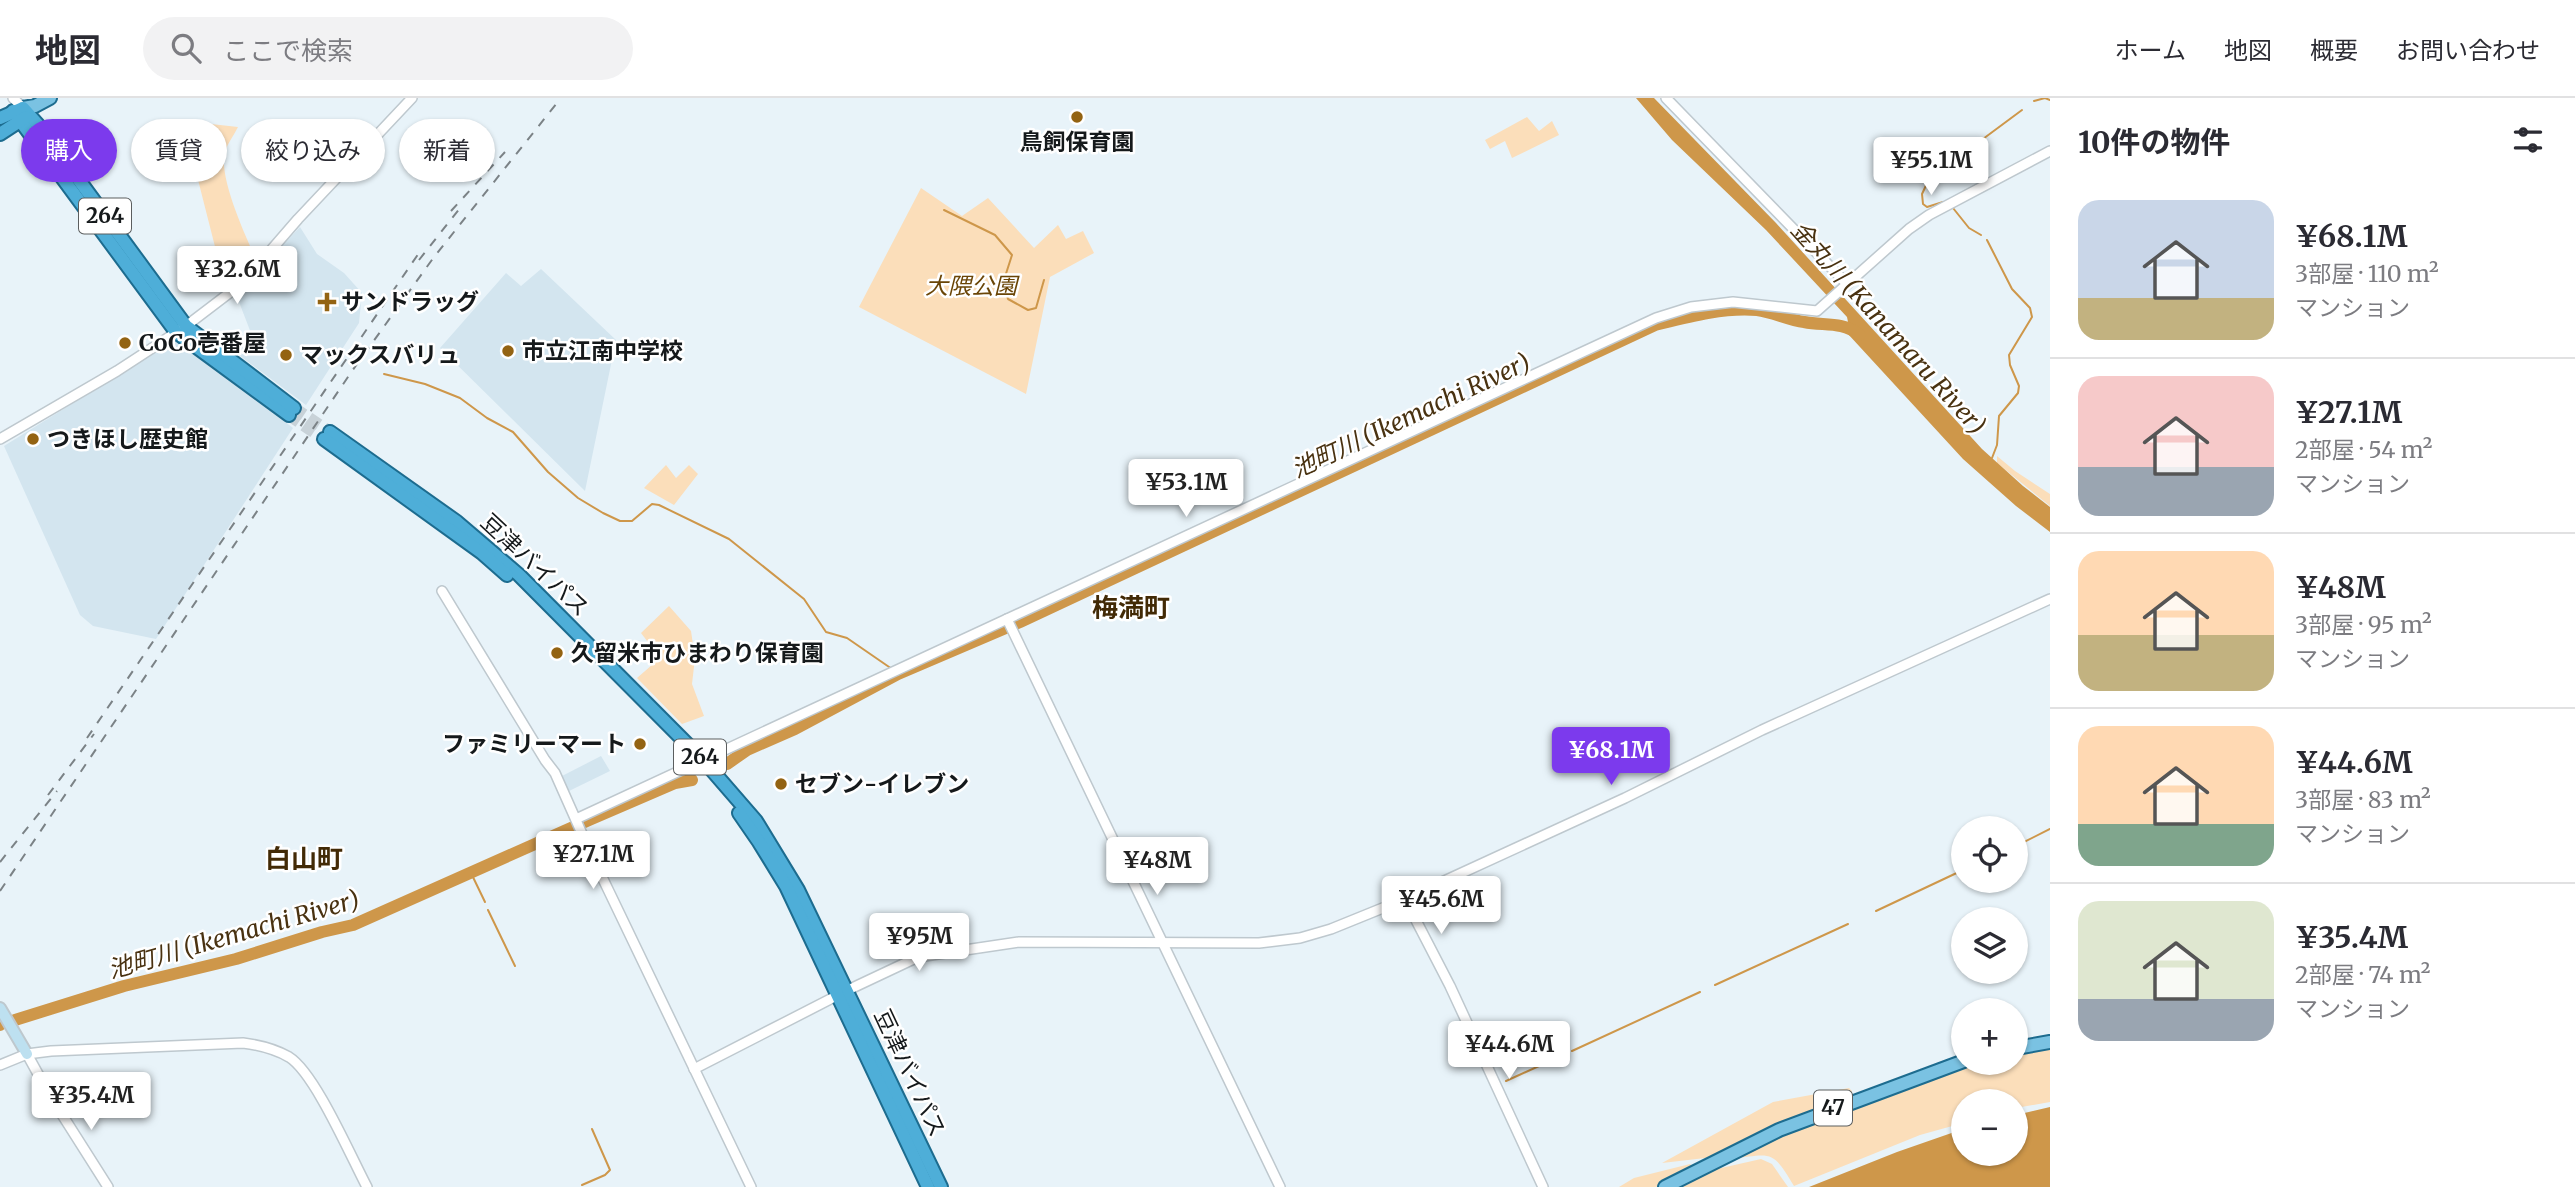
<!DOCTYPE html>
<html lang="ja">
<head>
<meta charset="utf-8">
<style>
	:root { --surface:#fff; --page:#f2f2f3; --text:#2b2b33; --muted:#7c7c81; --line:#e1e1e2; --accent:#7c3aed }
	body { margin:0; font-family:Merriweather,"Noto Sans JP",serif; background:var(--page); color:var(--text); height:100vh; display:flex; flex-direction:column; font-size:26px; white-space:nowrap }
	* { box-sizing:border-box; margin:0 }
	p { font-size:23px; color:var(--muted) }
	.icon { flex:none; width:38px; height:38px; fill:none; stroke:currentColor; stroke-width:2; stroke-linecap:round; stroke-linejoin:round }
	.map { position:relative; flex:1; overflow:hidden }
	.side { display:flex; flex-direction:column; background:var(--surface); width:525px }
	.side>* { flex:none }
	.hud { position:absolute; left:21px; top:21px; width:665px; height:63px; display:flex; gap:14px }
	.buttons { position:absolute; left:1951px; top:718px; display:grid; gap:14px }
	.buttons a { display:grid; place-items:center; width:77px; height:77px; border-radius:50%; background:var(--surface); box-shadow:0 2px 5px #0004; font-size:35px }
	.price { position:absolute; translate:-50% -60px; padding:0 16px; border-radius:7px; background:#fff; color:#222; font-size:23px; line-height:46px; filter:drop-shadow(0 2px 4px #0008) }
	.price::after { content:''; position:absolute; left:50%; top:42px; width:21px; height:16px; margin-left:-10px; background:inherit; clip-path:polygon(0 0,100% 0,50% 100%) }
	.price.active { background:var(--accent); color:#fff }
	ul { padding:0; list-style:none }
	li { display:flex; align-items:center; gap:21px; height:175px; padding:0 28px }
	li+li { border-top:2px solid var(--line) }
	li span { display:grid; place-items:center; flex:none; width:196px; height:140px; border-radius:21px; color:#555 }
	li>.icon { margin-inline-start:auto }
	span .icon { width:84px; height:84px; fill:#fffc; stroke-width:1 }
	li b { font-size:30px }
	h2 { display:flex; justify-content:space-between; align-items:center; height:84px; padding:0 28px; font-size:30px }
	.chip { padding:0 24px; border-radius:32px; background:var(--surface); box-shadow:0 2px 5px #0004; font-size:24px; line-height:63px }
	.chip.active { background:var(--accent); color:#fff }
	header { display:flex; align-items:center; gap:42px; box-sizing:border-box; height:98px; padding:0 35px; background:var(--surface); border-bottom:2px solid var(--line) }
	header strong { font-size:33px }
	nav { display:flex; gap:38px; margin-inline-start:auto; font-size:24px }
	.search { width:490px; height:63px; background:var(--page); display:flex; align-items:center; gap:18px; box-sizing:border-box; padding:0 24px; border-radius:38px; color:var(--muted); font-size:26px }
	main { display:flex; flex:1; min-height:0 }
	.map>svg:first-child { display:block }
	.built { fill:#d3e5ef }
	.green { fill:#fbdeba }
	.water { fill:#ce974a }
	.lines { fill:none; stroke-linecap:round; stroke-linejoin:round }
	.stream { stroke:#ce974a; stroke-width:2 }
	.river { stroke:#ce974a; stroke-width:12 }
	.trunk-tunnel { stroke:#c8d2d8; stroke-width:12; stroke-dasharray:12 6; stroke-linecap:butt }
	.tertiary-casing { stroke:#bec8ce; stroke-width:12 }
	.secondary-casing { stroke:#bec8ce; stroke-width:14 }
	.primary-casing { stroke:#1d6c8f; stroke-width:16 }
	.trunk-casing { stroke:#1d6c8f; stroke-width:16 }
	.tertiary { stroke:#fff; stroke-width:9 }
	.secondary { stroke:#bde0f0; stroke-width:10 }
	.primary { stroke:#7ac2e2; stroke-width:12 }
	.trunk { stroke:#4eaed8; stroke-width:12 }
	.rail { stroke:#7b8286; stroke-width:2; stroke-dasharray:9 9; stroke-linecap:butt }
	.poi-dot { fill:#936312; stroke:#fff; stroke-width:2.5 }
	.labels { text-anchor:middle; stroke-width:5; stroke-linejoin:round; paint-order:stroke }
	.shield { fill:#fff; stroke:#5b5e5f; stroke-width:2 }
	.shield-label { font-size:21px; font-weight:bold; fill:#15191b }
	.poi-label { font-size:23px; font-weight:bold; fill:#15191b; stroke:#fff; text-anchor:start }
	.park-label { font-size:23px; font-style:italic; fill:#6a4506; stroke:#fff }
	.street-label { font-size:23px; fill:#15191b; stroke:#fff }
	.water-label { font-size:24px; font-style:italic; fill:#493211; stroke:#fff }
	.quarter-label { font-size:26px; font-weight:bold; fill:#422a06; stroke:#fff }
</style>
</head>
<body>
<header>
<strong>地図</strong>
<div class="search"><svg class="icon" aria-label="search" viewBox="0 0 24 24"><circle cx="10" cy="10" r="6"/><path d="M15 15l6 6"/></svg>ここで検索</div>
<nav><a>ホーム</a><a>地図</a><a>概要</a><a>お問い合わせ</a></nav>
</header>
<main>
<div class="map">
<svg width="2050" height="1089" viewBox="0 0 2050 1089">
	<rect width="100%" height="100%" fill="#e8f3f9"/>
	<!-- built -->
	<g class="built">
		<path d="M 300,129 L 317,156 L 344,175 L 362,195 L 359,225 L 306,307 L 232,252 L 254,243 L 236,196 Z"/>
		<path d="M 541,171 L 616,242 L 585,393 L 440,250 L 506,175 L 521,188 Z"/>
		<path d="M 178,240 L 293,330 L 156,541 L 93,528 L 80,517 L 4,348 Z"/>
		<path d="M 601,658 L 610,673 L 569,693 L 562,678 Z"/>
	</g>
	<!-- green -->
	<g class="green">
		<path d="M 1527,19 L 1539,33 L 1552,23 L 1559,37 L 1512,60 L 1505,43 L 1490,51 L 1485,42 Z"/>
		<path d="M 202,25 L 238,29 C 234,37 228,45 225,53 C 218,78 244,134 254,157 L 224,184 L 194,66 Z"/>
		<path d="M 921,90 L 962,118 L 988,100 L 1034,150 L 1058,127 L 1066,141 L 1083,133 L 1094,155 L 1050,179 L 1026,296 L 859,209 Z"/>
		<path d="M 1997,358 L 2015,373 L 2050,396 L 2050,408 L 1997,365 Z"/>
		<path d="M 666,367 L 676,380 L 689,367 L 698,376 L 674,407 L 644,390 Z"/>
		<path d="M 669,508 L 691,533 L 695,560 L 692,586 L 704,618 L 682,626 L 637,580 L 660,560 L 641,535 Z"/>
		<path d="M 2050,949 L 2050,1004 L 2016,1010 L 2016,1003 L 1964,1003 L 1963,1025 L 1920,1037 L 1794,1088 C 1772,1051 1772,1056 1731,1061 L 1783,1034 L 1934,977 L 1976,964 L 2016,964 L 2016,955 Z"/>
		<path d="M 1849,990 L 1852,993 L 1849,1000 L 1775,1026 L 1714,1059 L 1662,1065 L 1773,1004 Z"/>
		<path d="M 1761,1061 L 1772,1066 L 1788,1089 L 1679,1089 L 1708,1073 Z"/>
		<path d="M 1690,1066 L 1694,1070 L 1656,1089 L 1619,1089 L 1634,1080 Z"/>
	</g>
	<!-- water -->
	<g class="water">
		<path d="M 1636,0 L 1654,0 L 1776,125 L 1982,351 L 2023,388 L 2050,409 L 2050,434 L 2016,408 L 1963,361 L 1848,236 L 1844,227 L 1848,224 L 1847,219 L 1766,132 L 1672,42 Z"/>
		<path d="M 2050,1009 L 2050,1089 L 1809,1089 L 1897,1054 L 1963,1031 L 1964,1055 L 2016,1055 L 2016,1017 Z"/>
	</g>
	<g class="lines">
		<!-- stream -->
		<g class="stream">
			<path d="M 2034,3 L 2045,0 L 2050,2"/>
			<path d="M 1943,104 L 1927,109 L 1923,106 L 1922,96 L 1929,81 L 2022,12"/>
			<path d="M 1953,110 L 1969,130 L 1981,137"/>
			<path d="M 944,112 L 995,137 L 1012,157 L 1003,185 L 1008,201 L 1028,212 L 1036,210 L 1044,182"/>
			<path d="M 1987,142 L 2012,191 L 2030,210 L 2032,219 L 2009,257 L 2010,267 L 2019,288 L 2018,295 L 1999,318 L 1997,347 L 1992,360"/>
			<path d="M 384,276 L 425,286 L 460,300 L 487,320 L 513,334 L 548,374 L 578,400 L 603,415 L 620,423 L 632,423 L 652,406 L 659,407 L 729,441 L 804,501 L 826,534 L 847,540 L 892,571"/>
			<path d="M 2016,748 L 2050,731"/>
			<path d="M 471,775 L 485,804"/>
			<path d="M 488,812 L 515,868"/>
			<path d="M 1876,813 L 1963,772"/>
			<path d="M 1715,887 L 1848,826"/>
			<path d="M 1572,953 L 1700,894"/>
			<path d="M 1506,983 L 1561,958"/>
			<path d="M 582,1087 L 605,1077 L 610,1072 L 592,1031"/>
		</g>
		<!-- river -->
		<g class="river">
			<path d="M 727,666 L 747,652 L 795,631 L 898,576 L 1020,524 L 1655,227 C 1687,219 1723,209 1757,212 C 1773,214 1788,222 1804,224 C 1825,228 1841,223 1860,237"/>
			<path d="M 15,922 L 124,888 L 236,861 L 322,834 L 353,827 L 589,722 L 675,685 L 692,682"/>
			<path d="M 0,927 L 1,926"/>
		</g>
		<!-- trunk-tunnel -->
		<g class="trunk-tunnel">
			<path d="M 294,310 L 330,334"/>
			<path d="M 289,317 L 324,341"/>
		</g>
		<defs>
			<g id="tertiary">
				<path d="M 13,0 L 23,10"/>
				<path d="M 1666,0 L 1847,186"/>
				<path d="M 0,341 L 117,273 L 186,228 L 228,196 L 259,166 L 298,121 L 412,0"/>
				<path d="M 442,493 L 545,662 L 555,675 L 591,756 L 751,1089"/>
				<path d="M 1007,521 L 1280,1089"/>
				<path d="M 576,721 L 1656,220 L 1691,209 L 1733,204 L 1817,213 L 1909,131 L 1929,117 L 2050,53"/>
				<path d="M 1405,801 L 1450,888 L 1543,1089"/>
				<path d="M 27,956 L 49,996 L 108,1089"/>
				<path d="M 0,967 L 27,956 L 51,953 L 243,945 C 259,947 275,951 289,959 C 315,975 351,1059 367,1089"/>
				<path d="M 694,971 L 848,892 L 918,859 L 1019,844 L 1259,845 L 1300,840 L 1331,831 L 1405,801 L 1625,700 L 1762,632 L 2050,501"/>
			</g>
			<path id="secondary" d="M 0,910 L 27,956"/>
			<g id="primary">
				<path d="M 23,10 L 35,8 L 50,0"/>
				<path d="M 2016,950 L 2050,944"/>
				<path d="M 1665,1089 L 1779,1032 L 1964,963"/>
			</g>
			<g id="trunk">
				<path d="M 13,13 L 176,234 L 289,317"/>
				<path d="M 0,20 L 23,10 L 40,29 L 186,228 L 294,310"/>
				<path d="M 0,36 L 26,19"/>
				<path d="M 330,334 L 457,424 L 519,477 L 704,663 L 756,723 L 798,792 L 941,1089"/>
				<path d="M 324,341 L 482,455 L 507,477"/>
				<path d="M 739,715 L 759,744 L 786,788 L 928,1089"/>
			</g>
		</defs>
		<!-- tertiary casing -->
		<use href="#tertiary" class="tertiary-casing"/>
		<!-- secondary casing -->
		<use href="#secondary" class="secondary-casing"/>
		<!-- primary casing -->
		<use href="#primary" class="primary-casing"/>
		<!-- trunk casing -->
		<use href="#trunk" class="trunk-casing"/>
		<!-- tertiary -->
		<use href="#tertiary" class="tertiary"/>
		<!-- secondary -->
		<use href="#secondary" class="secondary"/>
		<!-- primary -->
		<use href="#primary" class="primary"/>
		<!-- trunk -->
		<use href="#trunk" class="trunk"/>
		<!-- rail -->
		<g class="rail">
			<path d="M 451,113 L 505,54"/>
			<path d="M 419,162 L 460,110"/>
			<path d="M 87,640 L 421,152"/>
			<path d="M 48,697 L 94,636"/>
			<path d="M 0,764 L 57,693"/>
			<path d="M 0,793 L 352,273 L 434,159 L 561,0"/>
		</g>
	</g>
	<!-- markers -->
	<g class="poi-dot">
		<circle cx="1077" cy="19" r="7"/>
		<path d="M323.5 193.5h7v7h7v7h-7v7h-7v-7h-7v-7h7z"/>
		<circle cx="125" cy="245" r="7"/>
		<circle cx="508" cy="253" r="7"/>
		<circle cx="286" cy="257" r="7"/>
		<circle cx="33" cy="341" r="7"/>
		<circle cx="557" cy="555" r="7"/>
		<circle cx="640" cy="646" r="7"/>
		<circle cx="781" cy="686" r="7"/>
	</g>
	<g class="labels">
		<!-- shield labels -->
		<g class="shield">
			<rect x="79" y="100.5" width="52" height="35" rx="5"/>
			<rect x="674" y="641.5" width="52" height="35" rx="5"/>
			<rect x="1814" y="992.5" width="38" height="35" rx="5"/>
		</g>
		<g class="shield-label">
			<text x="105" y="125">264</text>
			<text x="700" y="666">264</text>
			<text x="1833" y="1017">47</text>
		</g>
		<!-- poi labels -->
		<g class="poi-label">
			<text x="1077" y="52" text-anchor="middle">鳥飼保育園</text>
			<text x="341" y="212">サンドラッグ</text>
			<text x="139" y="253">CoCo壱番屋</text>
			<text x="522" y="261">市立江南中学校</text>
			<text x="300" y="265">マックスバリュ</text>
			<text x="47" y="349">つきほし歴史館</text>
			<text x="571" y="563">久留米市ひまわり保育園</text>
			<text x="626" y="654" text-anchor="end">ファミリーマート</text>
			<text x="795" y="694">セブン-イレブン</text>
		</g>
		<!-- park labels -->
		<g class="park-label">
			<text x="971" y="196">大隈公園</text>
		</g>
		<!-- street labels -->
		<g class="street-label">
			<text transform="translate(535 467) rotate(43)" y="8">豆津バイパス</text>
			<text transform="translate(910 975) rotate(65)" y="8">豆津バイパス</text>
		</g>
		<!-- water labels -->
		<g class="water-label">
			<text transform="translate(1888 230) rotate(48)" y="8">金丸川 (Kanamaru River)</text>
			<text transform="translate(1411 318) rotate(-25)" y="8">池町川 (Ikemachi River)</text>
			<text transform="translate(234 837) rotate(-16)" y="8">池町川 (Ikemachi River)</text>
		</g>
		<!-- quarter labels -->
		<g class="quarter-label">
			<text x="1131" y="519">梅満町</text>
			<text x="304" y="770">白山町</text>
		</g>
	</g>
</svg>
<div class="buttons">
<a><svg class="icon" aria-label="locate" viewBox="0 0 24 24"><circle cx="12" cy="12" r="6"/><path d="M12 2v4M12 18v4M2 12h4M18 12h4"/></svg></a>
<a><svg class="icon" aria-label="layers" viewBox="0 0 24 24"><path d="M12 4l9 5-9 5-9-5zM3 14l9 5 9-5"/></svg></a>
<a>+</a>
<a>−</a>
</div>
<b class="price" style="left:1931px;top:99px">¥55.1M</b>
<b class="price" style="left:237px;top:208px">¥32.6M</b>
<b class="price" style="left:1186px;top:421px">¥53.1M</b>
<b class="price active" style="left:1611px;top:689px">¥68.1M</b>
<b class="price" style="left:593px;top:793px">¥27.1M</b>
<b class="price" style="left:1157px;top:799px">¥48M</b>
<b class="price" style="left:1441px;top:838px">¥45.6M</b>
<b class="price" style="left:919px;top:875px">¥95M</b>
<b class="price" style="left:1509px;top:983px">¥44.6M</b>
<b class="price" style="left:91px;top:1034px">¥35.4M</b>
<div class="hud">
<a class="chip active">購入</a>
<a class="chip">賃貸</a>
<a class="chip">絞り込み</a>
<a class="chip">新着</a>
</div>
</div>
<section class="side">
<h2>10件の物件<svg class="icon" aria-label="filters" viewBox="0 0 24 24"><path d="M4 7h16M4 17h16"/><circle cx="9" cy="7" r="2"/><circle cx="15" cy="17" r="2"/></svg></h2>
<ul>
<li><span style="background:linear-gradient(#c9d6e8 70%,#c2b280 0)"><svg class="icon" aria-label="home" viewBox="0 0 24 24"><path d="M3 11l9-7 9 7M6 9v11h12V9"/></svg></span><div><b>¥68.1M</b><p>3部屋 · 110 m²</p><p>マンション</p></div></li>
<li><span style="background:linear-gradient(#f6c9c9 65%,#9aa5b1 0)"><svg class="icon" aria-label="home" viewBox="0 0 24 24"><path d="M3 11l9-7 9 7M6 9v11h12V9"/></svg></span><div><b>¥27.1M</b><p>2部屋 · 54 m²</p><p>マンション</p></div></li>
<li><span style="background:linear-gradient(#ffd9b3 60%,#c2b280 0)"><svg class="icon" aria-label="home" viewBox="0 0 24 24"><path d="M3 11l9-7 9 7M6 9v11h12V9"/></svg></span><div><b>¥48M</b><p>3部屋 · 95 m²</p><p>マンション</p></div></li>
<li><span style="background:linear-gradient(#ffd9b3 70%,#7fa58c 0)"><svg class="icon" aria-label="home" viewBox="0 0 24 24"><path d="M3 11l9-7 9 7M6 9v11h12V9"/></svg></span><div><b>¥44.6M</b><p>3部屋 · 83 m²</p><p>マンション</p></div></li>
<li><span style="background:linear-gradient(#dfe7d0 70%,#9aa5b1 0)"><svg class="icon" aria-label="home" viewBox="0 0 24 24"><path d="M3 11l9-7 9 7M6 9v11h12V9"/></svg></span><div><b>¥35.4M</b><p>2部屋 · 74 m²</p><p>マンション</p></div></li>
</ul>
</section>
</main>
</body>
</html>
